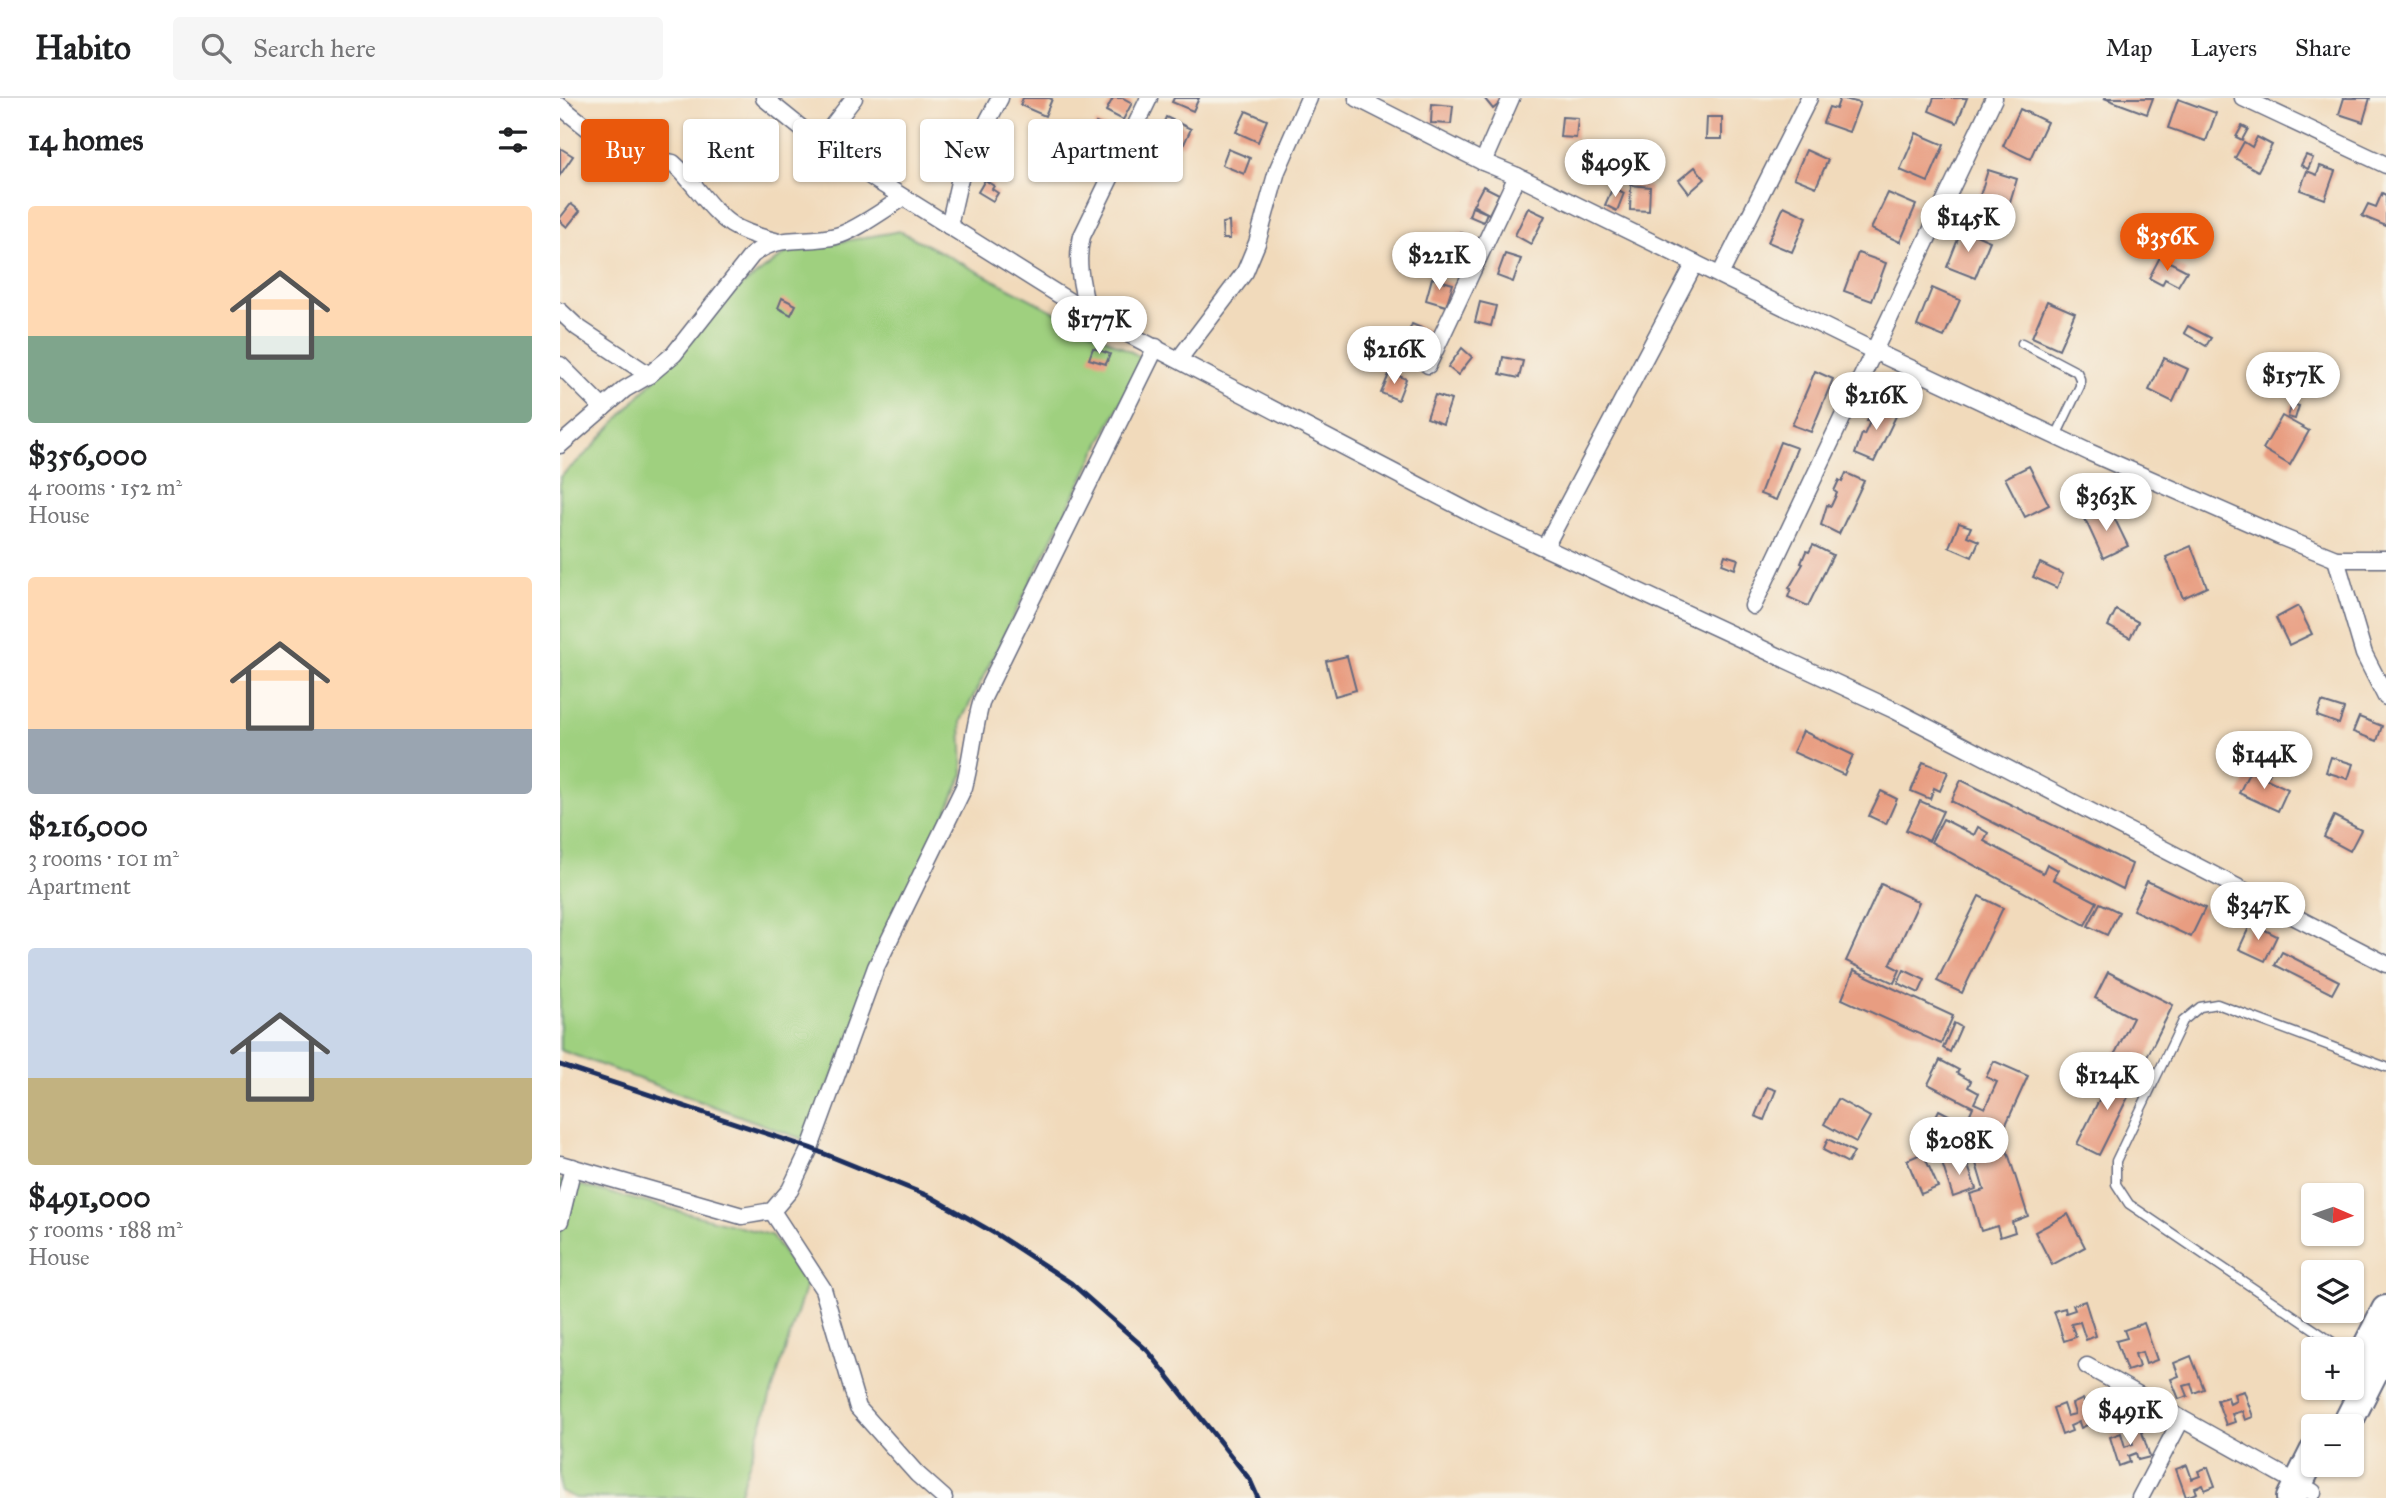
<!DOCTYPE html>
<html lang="en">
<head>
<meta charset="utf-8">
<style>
	:root { --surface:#fff; --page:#f6f6f6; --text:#202124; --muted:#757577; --line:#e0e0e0; --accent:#ea580c }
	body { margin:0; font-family:"IM FELL Great Primer",serif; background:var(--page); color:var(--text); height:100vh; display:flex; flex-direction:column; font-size:26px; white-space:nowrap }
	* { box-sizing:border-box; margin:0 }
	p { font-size:23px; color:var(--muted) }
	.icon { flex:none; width:38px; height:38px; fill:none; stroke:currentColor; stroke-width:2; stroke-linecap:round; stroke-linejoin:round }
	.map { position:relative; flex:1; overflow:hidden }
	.panel { display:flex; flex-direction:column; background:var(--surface); width:560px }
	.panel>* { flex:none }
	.guide { position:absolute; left:21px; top:21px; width:665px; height:63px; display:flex; gap:14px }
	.needle { width:46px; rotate:92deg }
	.controls { position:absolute; left:1741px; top:1085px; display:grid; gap:14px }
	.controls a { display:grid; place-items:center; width:63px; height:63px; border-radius:7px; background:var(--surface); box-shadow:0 2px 5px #0004; font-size:35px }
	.price { position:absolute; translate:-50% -60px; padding:0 16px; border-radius:24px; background:#fff; color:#222; font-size:23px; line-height:46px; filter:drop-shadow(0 2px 4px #0008) }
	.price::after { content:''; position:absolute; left:50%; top:42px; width:21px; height:16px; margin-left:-10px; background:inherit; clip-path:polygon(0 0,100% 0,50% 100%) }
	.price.selected { background:var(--accent); color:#fff }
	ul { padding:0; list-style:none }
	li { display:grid; align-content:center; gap:14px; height:371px; padding:0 28px }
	li span { display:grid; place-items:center; height:217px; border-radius:7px; color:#555 }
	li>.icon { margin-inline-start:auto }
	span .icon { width:126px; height:126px; fill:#fffc; stroke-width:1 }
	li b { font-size:30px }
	h2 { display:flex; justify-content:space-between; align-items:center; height:84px; padding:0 28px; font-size:30px }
	.pill { padding:0 24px; border-radius:7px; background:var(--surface); box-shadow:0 2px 5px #0004; font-size:24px; line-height:63px }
	.pill.selected { background:var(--accent); color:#fff }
	header { display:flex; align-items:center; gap:42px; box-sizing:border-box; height:98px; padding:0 35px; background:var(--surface); border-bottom:2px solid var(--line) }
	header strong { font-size:33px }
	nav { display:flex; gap:38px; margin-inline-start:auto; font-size:24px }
	.search { width:490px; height:63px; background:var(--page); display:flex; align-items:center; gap:18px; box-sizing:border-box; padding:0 24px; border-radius:7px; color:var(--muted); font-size:26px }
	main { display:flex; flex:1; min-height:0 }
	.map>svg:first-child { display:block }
	.green { fill:#9fd07f; stroke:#5d806e; stroke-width:2 }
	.building { fill:#e89d81 }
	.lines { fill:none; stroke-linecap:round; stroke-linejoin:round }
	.lane-casing { stroke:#666b7f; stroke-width:11 }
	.street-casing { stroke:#666b7f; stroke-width:19 }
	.highway-casing { stroke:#666b7f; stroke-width:32 }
	.lane { stroke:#fff; stroke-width:8 }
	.street { stroke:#fff; stroke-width:16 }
	.highway { stroke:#fff; stroke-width:28 }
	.rail { stroke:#1b2f5e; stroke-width:5 }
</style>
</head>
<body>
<header>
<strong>Habito</strong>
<div class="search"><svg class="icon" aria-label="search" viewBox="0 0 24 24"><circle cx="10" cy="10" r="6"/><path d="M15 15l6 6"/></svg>Search here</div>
<nav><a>Map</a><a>Layers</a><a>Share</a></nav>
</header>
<main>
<section class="panel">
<h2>14 homes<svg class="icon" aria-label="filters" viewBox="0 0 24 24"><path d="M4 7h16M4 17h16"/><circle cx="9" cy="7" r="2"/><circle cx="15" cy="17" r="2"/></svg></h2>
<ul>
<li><span style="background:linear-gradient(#ffd9b3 60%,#7fa58c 0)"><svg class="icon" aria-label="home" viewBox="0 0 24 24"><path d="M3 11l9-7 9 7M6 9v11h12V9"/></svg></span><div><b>$356,000</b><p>4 rooms · 152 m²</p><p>House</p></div></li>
<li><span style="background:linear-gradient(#ffd9b3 70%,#9aa5b1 0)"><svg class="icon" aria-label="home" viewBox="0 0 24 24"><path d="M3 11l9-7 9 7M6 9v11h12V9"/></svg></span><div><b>$216,000</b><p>3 rooms · 101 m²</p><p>Apartment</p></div></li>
<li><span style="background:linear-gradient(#c9d6e8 60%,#c2b280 0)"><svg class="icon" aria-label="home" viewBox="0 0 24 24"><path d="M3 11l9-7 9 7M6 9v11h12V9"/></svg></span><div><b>$491,000</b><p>5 rooms · 188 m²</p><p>House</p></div></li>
</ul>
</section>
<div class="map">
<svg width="1826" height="1400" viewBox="0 0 1826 1400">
	<rect width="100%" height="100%" fill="#f7f3e8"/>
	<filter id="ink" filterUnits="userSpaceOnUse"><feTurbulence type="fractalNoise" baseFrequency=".0143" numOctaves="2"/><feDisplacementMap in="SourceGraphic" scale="14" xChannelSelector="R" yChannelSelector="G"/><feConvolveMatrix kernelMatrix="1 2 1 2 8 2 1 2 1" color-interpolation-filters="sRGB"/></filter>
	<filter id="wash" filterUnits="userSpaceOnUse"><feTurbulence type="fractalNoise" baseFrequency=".00686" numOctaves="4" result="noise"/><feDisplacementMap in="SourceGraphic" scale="28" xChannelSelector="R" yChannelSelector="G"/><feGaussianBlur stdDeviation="1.57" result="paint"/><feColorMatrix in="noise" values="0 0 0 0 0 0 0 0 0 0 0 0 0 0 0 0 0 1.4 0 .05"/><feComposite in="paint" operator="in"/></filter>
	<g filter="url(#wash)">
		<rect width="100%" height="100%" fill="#f1dabb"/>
		<!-- green -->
		<g class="green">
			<path d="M 340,133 L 583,260 L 401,623 L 403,676 L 245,1042 L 0,952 L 0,379 L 29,353 L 176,192 L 229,153 Z"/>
			<path d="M 0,1082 L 211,1137 L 246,1187 L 178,1400 L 15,1400 L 0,1393 Z"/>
		</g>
		<g id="blocks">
			<!-- building -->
			<g class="building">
				<path d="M 463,0 L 489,0 L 492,1 L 485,18 L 460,7 Z"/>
				<path d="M 553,0 L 563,0 L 572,5 L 563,22 L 546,13 Z"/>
				<path d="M 614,0 L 639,0 L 633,13 L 612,4 Z"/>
				<path d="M 924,0 L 946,0 L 933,11 Z"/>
				<path d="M 1280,0 L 1300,5 L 1289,34 L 1263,25 L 1269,9 L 1276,11 Z"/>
				<path d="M 1374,0 L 1407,0 L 1397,25 L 1369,13 Z"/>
				<path d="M 1544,0 L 1593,0 L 1587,16 Z"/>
				<path d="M 1784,0 L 1810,0 L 1803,24 L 1779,16 Z"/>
				<path d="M 1618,1 L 1656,15 L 1646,43 L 1608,30 Z"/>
				<path d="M 872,6 L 893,8 L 891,26 L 871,25 Z"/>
				<path d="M 1460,11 L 1487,24 L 1470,61 L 1443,48 Z"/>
				<path d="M 686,13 L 707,22 L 698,44 L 676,34 Z"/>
				<path d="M 606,19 L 631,31 L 623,48 L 605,39 L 608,33 L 601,30 Z"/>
				<path d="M 1002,19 L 1018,20 L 1016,40 L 1000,39 Z"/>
				<path d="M 1147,19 L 1162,19 L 1162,41 L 1146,41 Z"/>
				<path d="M 536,25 L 556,34 L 549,49 L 530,41 Z"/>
				<path d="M 1682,28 L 1688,31 L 1682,42 L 1676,39 Z"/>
				<path d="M 1356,35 L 1384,47 L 1368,84 L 1340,72 Z"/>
				<path d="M 1697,39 L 1712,47 L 1698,73 L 1675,60 L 1684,44 L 1692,49 Z"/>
				<path d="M 0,50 L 13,58 L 0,77 Z"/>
				<path d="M 668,51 L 690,60 L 684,76 L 662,67 Z"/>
				<path d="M 1246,52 L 1268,62 L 1256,89 L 1234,80 Z"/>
				<path d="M 1746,57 L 1753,60 L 1748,71 L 1741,67 Z"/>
				<path d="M 1760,68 L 1775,73 L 1765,101 L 1740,92 L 1747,73 L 1757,77 Z"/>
				<path d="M 1135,69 L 1145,81 L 1129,95 L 1119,82 Z"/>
				<path d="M 1428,72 L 1457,81 L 1445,120 L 1416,110 Z"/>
				<path d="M 425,82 L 434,88 L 432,91 L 438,95 L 433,103 L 418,94 Z"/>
				<path d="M 1071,87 L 1090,89 L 1089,113 L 1070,112 Z"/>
				<path d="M 923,88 L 939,96 L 929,116 L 913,107 Z"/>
				<path d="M 1053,89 L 1064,95 L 1057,113 L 1045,107 Z"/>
				<path d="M 1328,95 L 1356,107 L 1340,144 L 1311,131 Z"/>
				<path d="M 1822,95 L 1826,97 L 1826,128 L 1802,118 L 1808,106 L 1816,109 Z"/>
				<path d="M 11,106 L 20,113 L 7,129 L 0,123 L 0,120 Z"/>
				<path d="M 1224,108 L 1247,119 L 1232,154 L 1208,144 Z"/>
				<path d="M 912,109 L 927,115 L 923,124 L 909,118 Z"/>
				<path d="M 968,110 L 985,118 L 971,146 L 955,137 Z"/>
				<path d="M 669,124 L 670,141 L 663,141 L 662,125 Z"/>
				<path d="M 1402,131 L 1430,143 L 1415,180 L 1387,169 Z"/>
				<path d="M 900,134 L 923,146 L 914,166 L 890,153 Z"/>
				<path d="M 1298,155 L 1326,165 L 1312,203 L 1284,193 Z"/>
				<path d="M 945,156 L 961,161 L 953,184 L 937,178 Z"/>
				<path d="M 1600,159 L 1627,173 L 1618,188 L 1605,181 L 1602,187 L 1589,180 Z"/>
				<path d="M 872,180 L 893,186 L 886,208 L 866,202 Z"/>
				<path d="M 1372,190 L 1400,202 L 1384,239 L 1357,228 Z"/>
				<path d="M 222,200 L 236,207 L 231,217 L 218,210 Z"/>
				<path d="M 1487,203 L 1515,215 L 1499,251 L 1472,239 Z"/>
				<path d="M 920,204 L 936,208 L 931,228 L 915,224 Z"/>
				<path d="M 852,226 L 871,234 L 861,255 L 843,247 Z"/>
				<path d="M 1628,228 L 1651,240 L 1646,248 L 1624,235 Z"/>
				<path d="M 533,250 L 550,256 L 546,266 L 529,261 Z"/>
				<path d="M 902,250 L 912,259 L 898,277 L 888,269 Z"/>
				<path d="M 943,259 L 963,263 L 959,280 L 940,276 Z"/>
				<path d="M 1604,260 L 1628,271 L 1613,304 L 1589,292 Z"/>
				<path d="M 1255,273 L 1273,281 L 1251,334 L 1232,327 Z"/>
				<path d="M 830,274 L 846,281 L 838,302 L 821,295 Z"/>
				<path d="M 1752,280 L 1759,282 L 1754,296 L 1748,294 Z"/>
				<path d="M 875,297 L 891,302 L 883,326 L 867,320 Z"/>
				<path d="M 1320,305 L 1338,314 L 1314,364 L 1295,356 L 1302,336 L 1304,337 L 1310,324 L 1307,323 L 1313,311 L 1316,313 Z"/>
				<path d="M 1732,306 L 1739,308 L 1735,321 L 1728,319 Z"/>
				<path d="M 1722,318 L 1749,333 L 1730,367 L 1703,351 Z"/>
				<path d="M 1220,344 L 1237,350 L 1216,402 L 1200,396 Z"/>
				<path d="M 1469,368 L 1489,407 L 1465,419 L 1445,380 Z"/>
				<path d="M 1286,375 L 1304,383 L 1279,436 L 1261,427 L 1267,407 L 1271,408 L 1277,395 L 1274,393 L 1279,382 L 1282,384 Z"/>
				<path d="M 1549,409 L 1568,448 L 1543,460 L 1525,421 Z"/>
				<path d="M 1399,425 L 1411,429 L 1407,438 L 1419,443 L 1412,459 L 1389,449 Z"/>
				<path d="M 1253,447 L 1273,457 L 1248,508 L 1228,499 L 1231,491 L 1229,490 L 1243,466 L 1241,465 L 1246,453 L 1249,454 Z"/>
				<path d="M 1631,448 L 1647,489 L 1623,500 L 1606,459 Z"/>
				<path d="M 1165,457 L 1178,461 L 1175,471 L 1162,466 Z"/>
				<path d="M 1480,465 L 1503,476 L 1497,490 L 1473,479 Z"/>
				<path d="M 1738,508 L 1752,536 L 1729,547 L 1716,520 Z"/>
				<path d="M 1556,512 L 1578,524 L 1570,540 L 1548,528 Z"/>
				<path d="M 787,558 L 796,592 L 775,598 L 766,563 Z"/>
				<path d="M 1762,604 L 1784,611 L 1779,626 L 1757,618 Z"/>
				<path d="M 1799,619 L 1822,628 L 1817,643 L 1793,634 Z"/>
				<path d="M 1243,633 L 1293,657 L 1284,677 L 1233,654 Z"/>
				<path d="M 1719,637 L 1735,642 L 1730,658 L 1714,653 Z"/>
				<path d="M 1709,657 L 1716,660 L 1709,677 L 1701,673 Z"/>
				<path d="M 1771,659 L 1793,666 L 1788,681 L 1766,674 Z"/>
				<path d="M 1363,664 L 1388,674 L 1380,693 L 1374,690 L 1370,701 L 1351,693 Z"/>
				<path d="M 1690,673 L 1728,691 L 1718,713 L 1679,695 Z"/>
				<path d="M 1401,682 L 1572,766 L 1563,791 L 1391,703 Z"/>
				<path d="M 1321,693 L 1337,701 L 1326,726 L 1309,718 Z"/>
				<path d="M 1360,703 L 1383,713 L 1369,743 L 1346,732 Z"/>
				<path d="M 1774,718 L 1801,732 L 1790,753 L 1764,739 Z"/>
				<path d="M 1383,721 L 1414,737 L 1418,729 L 1428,735 L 1424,743 L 1483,775 L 1487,766 L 1498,772 L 1493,781 L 1537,804 L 1525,827 L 1371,744 Z"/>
				<path d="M 1587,783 L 1645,810 L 1631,839 L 1573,812 Z"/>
				<path d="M 1321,786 L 1359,804 L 1330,867 L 1340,872 L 1334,885 L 1286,863 Z"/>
				<path d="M 1419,798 L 1443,810 L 1402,895 L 1377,883 Z"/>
				<path d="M 1540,805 L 1559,814 L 1547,837 L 1528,828 Z"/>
				<path d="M 1691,825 L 1717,838 L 1705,863 L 1679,851 Z"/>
				<path d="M 1722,854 L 1779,883 L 1772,896 L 1715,867 Z"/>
				<path d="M 1294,872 L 1393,918 L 1381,946 L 1282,901 Z"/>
				<path d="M 1344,872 L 1365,882 L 1359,895 L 1338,885 Z"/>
				<path d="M 1548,874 L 1613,907 L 1576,981 L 1549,967 L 1573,920 L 1535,900 Z"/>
				<path d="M 1394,925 L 1401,929 L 1390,954 L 1383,950 Z"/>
				<path d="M 1380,962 L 1399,972 L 1397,975 L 1411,983 L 1408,989 L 1419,995 L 1414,1005 L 1425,1010 L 1437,984 L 1426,979 L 1434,963 L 1468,978 L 1443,1033 L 1409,1018 L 1413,1009 L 1368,986 Z"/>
				<path d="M 1554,972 L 1584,987 L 1580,993 L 1573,989 L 1539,1057 L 1517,1046 Z"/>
				<path d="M 1207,989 L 1216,992 L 1204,1022 L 1195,1018 Z"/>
				<path d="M 1278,1001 L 1310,1019 L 1296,1044 L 1264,1026 Z"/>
				<path d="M 1379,1012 L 1416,1031 L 1405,1053 L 1368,1034 Z"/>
				<path d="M 1268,1041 L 1294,1054 L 1288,1065 L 1263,1052 Z"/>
				<path d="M 1447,1052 L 1468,1118 L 1452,1124 L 1455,1134 L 1440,1139 L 1437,1128 L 1421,1133 L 1410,1096 L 1424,1092 L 1415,1062 Z"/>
				<path d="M 1363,1055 L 1378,1089 L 1361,1096 L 1347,1062 Z"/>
				<path d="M 1392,1061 L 1394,1066 L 1406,1062 L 1416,1091 L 1393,1099 L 1382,1065 Z"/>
				<path d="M 1508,1116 L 1525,1149 L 1492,1167 L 1475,1134 Z"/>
				<path d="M 1525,1203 L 1536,1238 L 1526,1242 L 1520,1224 L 1511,1226 L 1516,1239 L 1504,1243 L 1494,1213 L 1505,1210 L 1506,1215 L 1515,1212 L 1513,1207 Z"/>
				<path d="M 1584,1225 L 1597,1262 L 1586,1266 L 1582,1254 L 1575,1256 L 1579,1269 L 1567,1273 L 1556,1243 L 1567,1240 L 1564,1232 Z"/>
				<path d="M 1631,1258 L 1644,1291 L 1634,1295 L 1631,1286 L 1624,1288 L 1628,1298 L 1619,1301 L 1611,1281 L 1619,1278 L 1614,1265 Z"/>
				<path d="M 1684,1293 L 1693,1319 L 1685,1322 L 1682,1313 L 1672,1316 L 1675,1324 L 1666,1327 L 1657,1302 L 1668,1299 L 1670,1306 L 1676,1303 L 1674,1296 Z"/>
				<path d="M 1523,1301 L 1532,1325 L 1521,1330 L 1519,1324 L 1510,1328 L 1512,1333 L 1502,1337 L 1493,1310 L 1503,1306 L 1507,1318 L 1515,1316 L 1512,1306 Z"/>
				<path d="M 1581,1331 L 1590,1359 L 1578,1362 L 1576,1355 L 1568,1358 L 1570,1364 L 1559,1368 L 1550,1339 L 1561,1335 L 1565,1349 L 1573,1346 L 1570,1335 Z"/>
				<path d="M 1627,1367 L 1632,1381 L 1640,1378 L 1638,1373 L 1648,1369 L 1655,1388 L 1645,1392 L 1643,1387 L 1635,1390 L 1637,1395 L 1626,1399 L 1616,1371 Z"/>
			</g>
		</g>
	</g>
	<g filter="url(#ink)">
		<use href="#blocks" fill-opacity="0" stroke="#666b7f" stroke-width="2"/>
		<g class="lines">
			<defs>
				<g id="lane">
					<path d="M 1462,245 L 1517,274 L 1520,281 L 1520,288 L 1496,338"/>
					<path d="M 1783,1251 L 1569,1106 L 1556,1086 L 1556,1063 L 1623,923 L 1640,909 L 1657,906 L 1826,969"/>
				</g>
				<g id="street">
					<path d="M 204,0 L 251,38 L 319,84 L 528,215 L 925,422 L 1334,612 L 1826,866"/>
					<path d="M 797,0 L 923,64 L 957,78 L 1314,253 L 1531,355 L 1719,438 L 1776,461 L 1826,461"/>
					<path d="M 1683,0 L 1826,67"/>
					<path d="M 0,8 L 70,64 C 85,69 97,60 113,65 C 135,84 149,112 172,127 C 185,135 200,139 215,143"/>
					<path d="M 260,44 L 294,0"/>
					<path d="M 923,64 L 951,0"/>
					<path d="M 389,128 L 399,84 L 407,62 L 440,0"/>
					<path d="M 1160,177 L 1249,0"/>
					<path d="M 0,213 L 17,229 L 89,277"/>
					<path d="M 528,215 C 522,188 515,165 522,138 L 589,0"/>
					<path d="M 619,261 L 685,174 L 697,145 L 717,73 L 749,0"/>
					<path d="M 0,267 L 43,310"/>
					<path d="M 868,267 L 957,78"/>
					<path d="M 0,347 L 65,291 L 89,277 L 114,256 L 192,157 C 219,135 245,146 276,138 C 294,134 326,110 343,100"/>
					<path d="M 985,449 L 1135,165"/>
					<path d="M 1776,461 L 1804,556 L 1826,599"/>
					<path d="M 1193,508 L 1434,0"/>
					<path d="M 0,1066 L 182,1118 L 212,1113 L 230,1092 L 250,1050 L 316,869 L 404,689 C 412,660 413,631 422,602 L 596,249"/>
					<path d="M 212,1113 L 263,1191 L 298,1310 L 357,1376 L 384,1400"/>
					<path d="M 0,1123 L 13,1069"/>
					<path d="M 1527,1268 L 1753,1394"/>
					<path d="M 1580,1400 L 1621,1322"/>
				</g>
				<g id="highway">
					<path d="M 1798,1267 L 1826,1212"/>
					<path d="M 1786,1328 L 1826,1249"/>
					<path d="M 1731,1400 L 1754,1354"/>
				</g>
			</defs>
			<!-- lane casing -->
			<use href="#lane" class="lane-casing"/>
			<!-- street casing -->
			<use href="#street" class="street-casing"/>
			<!-- highway casing -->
			<use href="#highway" class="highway-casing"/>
			<!-- lane -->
			<use href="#lane" class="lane"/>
			<!-- street -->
			<use href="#street" class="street"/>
			<!-- highway -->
			<use href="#highway" class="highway"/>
			<!-- rail -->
			<path class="rail" d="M 0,967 L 250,1050 L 371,1099 L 436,1136 L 511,1185 L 588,1253 L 690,1382 L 698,1400"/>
		</g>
	</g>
</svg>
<div class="controls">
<a><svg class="needle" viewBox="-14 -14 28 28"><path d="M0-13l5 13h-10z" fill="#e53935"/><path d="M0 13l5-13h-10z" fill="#757577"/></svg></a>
<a><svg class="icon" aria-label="layers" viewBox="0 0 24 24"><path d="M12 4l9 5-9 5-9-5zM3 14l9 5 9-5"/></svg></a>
<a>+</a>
<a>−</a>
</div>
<b class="price" style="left:1055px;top:101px">$409K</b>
<b class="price" style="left:1408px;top:156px">$145K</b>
<b class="price selected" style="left:1607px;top:175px">$356K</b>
<b class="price" style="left:879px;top:194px">$221K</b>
<b class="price" style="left:539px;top:258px">$177K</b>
<b class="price" style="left:834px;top:288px">$216K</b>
<b class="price" style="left:1733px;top:314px">$157K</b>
<b class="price" style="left:1316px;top:334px">$216K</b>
<b class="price" style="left:1546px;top:435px">$363K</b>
<b class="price" style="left:1704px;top:693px">$144K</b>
<b class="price" style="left:1698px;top:844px">$347K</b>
<b class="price" style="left:1547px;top:1014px">$124K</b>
<b class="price" style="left:1399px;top:1079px">$208K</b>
<b class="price" style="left:1570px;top:1349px">$491K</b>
<div class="guide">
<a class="pill selected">Buy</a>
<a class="pill">Rent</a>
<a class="pill">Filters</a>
<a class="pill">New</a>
<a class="pill">Apartment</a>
</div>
</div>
</main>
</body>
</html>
